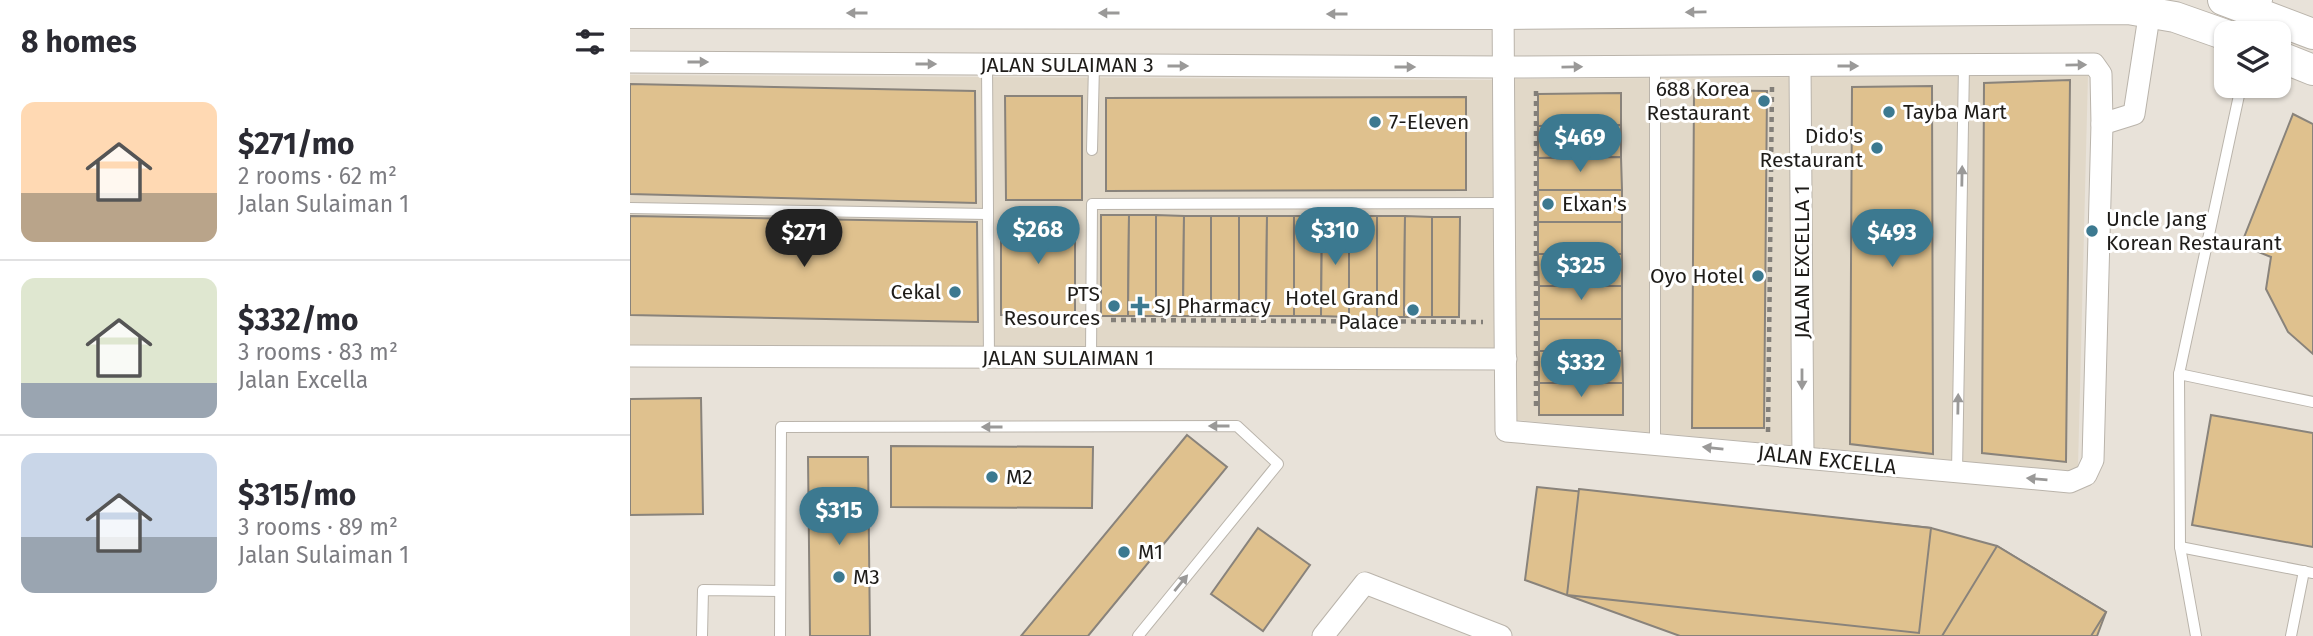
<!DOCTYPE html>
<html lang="en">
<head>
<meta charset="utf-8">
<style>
	:root { --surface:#fff; --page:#f7f7f7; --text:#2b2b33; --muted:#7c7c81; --line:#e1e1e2; --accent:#3c7990 }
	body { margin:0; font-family:"Fira Sans",sans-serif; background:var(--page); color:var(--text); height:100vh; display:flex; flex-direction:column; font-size:26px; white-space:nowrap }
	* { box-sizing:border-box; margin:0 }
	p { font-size:23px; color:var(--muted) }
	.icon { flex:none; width:38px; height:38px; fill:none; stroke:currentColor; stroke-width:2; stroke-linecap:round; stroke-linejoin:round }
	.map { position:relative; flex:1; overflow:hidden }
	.side { display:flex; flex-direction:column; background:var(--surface); width:630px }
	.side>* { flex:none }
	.fabs { position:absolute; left:1584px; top:21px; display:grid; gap:14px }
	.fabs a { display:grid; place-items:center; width:77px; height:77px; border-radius:14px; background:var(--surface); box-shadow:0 2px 5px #0004; font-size:35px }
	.price { position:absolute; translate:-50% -60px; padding:0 16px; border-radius:24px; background:var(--accent); color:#fff; font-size:23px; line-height:46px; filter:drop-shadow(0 2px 4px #0008) }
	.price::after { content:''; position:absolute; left:50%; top:42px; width:21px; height:16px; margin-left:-10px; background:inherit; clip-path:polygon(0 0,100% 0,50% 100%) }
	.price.selected { background:#222; color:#fff }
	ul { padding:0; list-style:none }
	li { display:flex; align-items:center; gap:21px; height:175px; padding:0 21px }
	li+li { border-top:2px solid var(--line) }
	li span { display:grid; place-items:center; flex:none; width:196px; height:140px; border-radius:14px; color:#555 }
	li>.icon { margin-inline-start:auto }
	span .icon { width:84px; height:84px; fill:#fffc; stroke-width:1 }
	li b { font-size:30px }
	h2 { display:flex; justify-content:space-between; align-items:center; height:84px; padding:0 21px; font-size:30px }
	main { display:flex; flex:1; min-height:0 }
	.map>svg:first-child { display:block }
	.built { fill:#e1d8c8 }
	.building { fill:#dfc18e; stroke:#89837b; stroke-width:2 }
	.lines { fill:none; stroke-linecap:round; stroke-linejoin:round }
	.lane-casing { stroke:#bab4ab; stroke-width:12 }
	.street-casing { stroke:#bab4ab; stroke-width:23 }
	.secondary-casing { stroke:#bab4ab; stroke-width:32 }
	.path { stroke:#837f79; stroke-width:4.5; stroke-dasharray:5 5; stroke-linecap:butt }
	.lane { stroke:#fff; stroke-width:10 }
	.street { stroke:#fff; stroke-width:21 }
	.secondary { stroke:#fff; stroke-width:30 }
	.oneway { fill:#9a9998 }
	.poi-dot { fill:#3c7990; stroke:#fff; stroke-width:2.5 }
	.labels { text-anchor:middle; stroke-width:6; stroke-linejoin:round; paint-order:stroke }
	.street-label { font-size:21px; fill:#1e1c19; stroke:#fff }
	.poi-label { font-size:21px; fill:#1e1c19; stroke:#fff; text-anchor:start }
</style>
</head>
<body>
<main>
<section class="side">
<h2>8 homes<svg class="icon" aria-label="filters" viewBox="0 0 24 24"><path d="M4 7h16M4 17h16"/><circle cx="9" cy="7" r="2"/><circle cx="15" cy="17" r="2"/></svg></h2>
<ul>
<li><span style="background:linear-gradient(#ffd9b3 65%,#b9a48a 0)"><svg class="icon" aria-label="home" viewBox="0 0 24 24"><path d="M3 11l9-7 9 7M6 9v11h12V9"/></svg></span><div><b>$271/mo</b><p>2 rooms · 62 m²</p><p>Jalan Sulaiman 1</p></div></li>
<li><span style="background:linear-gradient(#dfe7d0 75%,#9aa5b1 0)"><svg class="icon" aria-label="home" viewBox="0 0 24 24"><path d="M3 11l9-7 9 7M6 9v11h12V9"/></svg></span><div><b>$332/mo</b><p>3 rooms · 83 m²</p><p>Jalan Excella</p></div></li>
<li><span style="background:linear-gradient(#c9d6e8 60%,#9aa5b1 0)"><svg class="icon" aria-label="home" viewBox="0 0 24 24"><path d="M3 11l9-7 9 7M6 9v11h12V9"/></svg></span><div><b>$315/mo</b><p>3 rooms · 89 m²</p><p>Jalan Sulaiman 1</p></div></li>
</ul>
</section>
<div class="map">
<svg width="1683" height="636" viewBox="0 0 1683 636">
	<rect width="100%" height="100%" fill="#e8e2d9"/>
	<!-- built -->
	<g class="built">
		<path d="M 0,75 L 865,80 L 866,348 L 0,345 Z"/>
		<path d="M 1458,75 L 1448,467 L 1440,471 L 887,420 L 882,79 Z"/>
	</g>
	<!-- building -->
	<g class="building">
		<path d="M 1440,80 L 1436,462 L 1352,453 L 1354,83 Z"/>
		<path d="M 0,84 L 345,91 L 346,203 L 0,194 Z"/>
		<path d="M 1302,86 L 1303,454 L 1220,444 L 1222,87 Z"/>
		<path d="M 1064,90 L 1137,91 L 1134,428 L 1062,428 Z"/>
		<path d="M 991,93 L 991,125 L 908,126 L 908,94 Z"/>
		<path d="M 375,96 L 452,96 L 452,200 L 376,200 Z"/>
		<path d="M 836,97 L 836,190 L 476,191 L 476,98 Z"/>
		<path d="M 1663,114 L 1683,124 L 1683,354 L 1658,332 L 1636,289 L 1641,257 L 1611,245 Z"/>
		<path d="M 991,125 L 991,157 L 908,158 L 908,126 Z"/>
		<path d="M 991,157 L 992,190 L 908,190 L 908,158 Z"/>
		<rect x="908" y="190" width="84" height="32"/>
		<path d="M 471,215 L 499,215 L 498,316 L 471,316 Z"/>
		<path d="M 499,215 L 526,215 L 526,316 L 498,316 Z"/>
		<path d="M 526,215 L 554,216 L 553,316 L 526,316 Z"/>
		<path d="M 0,216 L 347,222 L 348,322 L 0,315 Z"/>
		<path d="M 554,216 L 581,216 L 581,316 L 553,316 Z"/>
		<rect x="581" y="216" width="28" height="100"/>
		<path d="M 609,216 L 637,216 L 636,316 L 609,316 Z"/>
		<path d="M 637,216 L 664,216 L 664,316 L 636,316 Z"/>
		<path d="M 664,216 L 692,216 L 691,316 L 664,316 Z"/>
		<path d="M 692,216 L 719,216 L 719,317 L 691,316 Z"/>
		<rect x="719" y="216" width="28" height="101"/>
		<path d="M 747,216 L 775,216 L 774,317 L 747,317 Z"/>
		<path d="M 775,216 L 802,217 L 802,317 L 774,317 Z"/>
		<path d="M 802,217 L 830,217 L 829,317 L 802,317 Z"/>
		<rect x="371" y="218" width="74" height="97"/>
		<rect x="908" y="222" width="84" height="32"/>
		<path d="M 908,254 L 992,254 L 992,286 L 909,286 Z"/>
		<rect x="909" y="286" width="83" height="33"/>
		<rect x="909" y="319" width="83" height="32"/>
		<path d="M 909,351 L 992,351 L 993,383 L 909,383 Z"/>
		<rect x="909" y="383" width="84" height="32"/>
		<path d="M 71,398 L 73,514 L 0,515 L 0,399 Z"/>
		<path d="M 1581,415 L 1683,433 L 1683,547 L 1562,525 Z"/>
		<path d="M 557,435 L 597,467 L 458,636 L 391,636 Z"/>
		<path d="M 261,446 L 463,447 L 462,508 L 261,507 Z"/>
		<path d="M 178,457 L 238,457 L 240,636 L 180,636 Z"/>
		<path d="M 907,487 L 1301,528 L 1367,546 L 1476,612 L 1467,636 L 1050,636 L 895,580 Z"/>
		<path d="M 949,489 L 1301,528 L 1289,633 L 937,595 Z"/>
		<path d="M 628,528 L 680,565 L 633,631 L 581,594 Z"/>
		<path d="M 1367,546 L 1476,612 L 1461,636 L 1312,636 Z"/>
	</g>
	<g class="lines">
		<defs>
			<g id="lane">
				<path d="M 1627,33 L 1637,0"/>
				<path d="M 357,64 L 359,359"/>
				<path d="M 1025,66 L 1025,442"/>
				<path d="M 462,150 L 464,65"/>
				<path d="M 0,208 L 358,214"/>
				<path d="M 461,359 L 462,204 L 874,203"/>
				<path d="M 1549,374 L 1683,402"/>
				<path d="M 1327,472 L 1334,66"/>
				<path d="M 1550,547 L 1683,573"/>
				<path d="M 72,636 L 73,590 L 150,591"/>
				<path d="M 150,636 L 151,427 L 607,426 L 648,464 L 508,636"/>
				<path d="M 1566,636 L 1550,547 L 1549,374 L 1611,86"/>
				<path d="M 1661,636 L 1674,571"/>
			</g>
			<g id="street">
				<path d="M 0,62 L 873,67 L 1464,64 L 1471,74 L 1472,124 L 1463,460 L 1456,475 L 1440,482 L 876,431 L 875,322 L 873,2"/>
				<path d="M 1170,66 L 1173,457"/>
				<path d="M 1472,124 L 1504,114 L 1520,10"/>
				<path d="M 0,356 L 876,359"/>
				<path d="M 693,636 L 735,583 L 871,636"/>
			</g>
			<g id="secondary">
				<path d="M 1593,0 L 1683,34"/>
				<path d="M 0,13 L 873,14 L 1498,9 L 1545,17 L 1596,35"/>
				<path d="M 1648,56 L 1683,70"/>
			</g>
		</defs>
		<!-- lane casing -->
		<use href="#lane" class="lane-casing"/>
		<!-- street casing -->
		<use href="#street" class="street-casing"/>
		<!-- secondary casing -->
		<use href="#secondary" class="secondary-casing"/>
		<!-- path -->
		<g class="path">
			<path d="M 906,91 L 906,411"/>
			<path d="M 376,320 L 444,320"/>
			<path d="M 481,320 L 853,322"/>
			<path d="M 1138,432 L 1142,87"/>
		</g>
		<!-- lane -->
		<use href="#lane" class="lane"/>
		<!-- street -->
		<use href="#street" class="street"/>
		<!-- secondary -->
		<use href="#secondary" class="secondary"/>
	</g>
	<!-- one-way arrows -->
	<defs><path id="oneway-solid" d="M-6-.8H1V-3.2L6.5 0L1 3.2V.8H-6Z" transform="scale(1.75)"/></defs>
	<g class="oneway">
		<use href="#oneway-solid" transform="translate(1066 12) rotate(179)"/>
		<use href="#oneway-solid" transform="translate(227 13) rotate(-180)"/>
		<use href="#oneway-solid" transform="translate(479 13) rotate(-180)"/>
		<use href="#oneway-solid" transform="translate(707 14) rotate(-180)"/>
		<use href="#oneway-solid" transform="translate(68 62)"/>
		<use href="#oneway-solid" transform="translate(296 64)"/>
		<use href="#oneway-solid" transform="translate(1446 65) rotate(-1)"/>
		<use href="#oneway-solid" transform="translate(548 66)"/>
		<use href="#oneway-solid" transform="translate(1218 66)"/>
		<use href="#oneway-solid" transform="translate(775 67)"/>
		<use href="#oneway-solid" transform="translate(942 67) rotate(-1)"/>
		<use href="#oneway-solid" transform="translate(1332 176) rotate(-89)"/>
		<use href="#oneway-solid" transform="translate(1172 379) rotate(90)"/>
		<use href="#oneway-solid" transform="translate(1328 404) rotate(-89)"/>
		<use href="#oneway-solid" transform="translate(589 426) rotate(180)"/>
		<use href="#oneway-solid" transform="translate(362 427) rotate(180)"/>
		<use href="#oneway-solid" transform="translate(1083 448) rotate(-174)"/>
		<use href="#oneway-solid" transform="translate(1407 479) rotate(-175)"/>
		<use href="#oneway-solid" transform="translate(551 583) rotate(-51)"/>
	</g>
	<!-- markers -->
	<g class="poi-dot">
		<circle cx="1134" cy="101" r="7"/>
		<circle cx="1259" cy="112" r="7"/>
		<circle cx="745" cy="122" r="7"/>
		<circle cx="1247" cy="148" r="7"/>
		<circle cx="918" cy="204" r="7"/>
		<circle cx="1462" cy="231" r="7"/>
		<circle cx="1128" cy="276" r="7"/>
		<circle cx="325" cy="292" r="7"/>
		<circle cx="484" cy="306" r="7"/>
		<path d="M506.5 295.5h7v7h7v7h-7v7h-7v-7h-7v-7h7z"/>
		<circle cx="783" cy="310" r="7"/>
		<circle cx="362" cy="477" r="7"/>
		<circle cx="494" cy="552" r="7"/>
		<circle cx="209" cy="577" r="7"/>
	</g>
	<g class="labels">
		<!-- street labels -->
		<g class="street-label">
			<text x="437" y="72">JALAN SULAIMAN 3</text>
			<text transform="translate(1172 262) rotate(-90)" y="7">JALAN EXCELLA 1</text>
			<text x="438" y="365">JALAN SULAIMAN 1</text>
			<text transform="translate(1197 460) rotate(6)" y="7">JALAN EXCELLA</text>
		</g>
		<!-- poi labels -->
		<g class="poi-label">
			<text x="1120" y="96" text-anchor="end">688 Korea<tspan x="1120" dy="24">Restaurant</tspan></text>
			<text x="1273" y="119">Tayba Mart</text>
			<text x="759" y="129">7-Eleven</text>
			<text x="1233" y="143" text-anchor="end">Dido's<tspan x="1233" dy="24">Restaurant</tspan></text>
			<text x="932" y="211">Elxan's</text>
			<text x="1476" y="226">Uncle Jang<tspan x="1476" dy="24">Korean Restaurant</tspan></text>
			<text x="1114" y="283" text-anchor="end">Oyo Hotel</text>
			<text x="311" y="299" text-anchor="end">Cekal</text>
			<text x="470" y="301" text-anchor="end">PTS<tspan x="470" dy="24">Resources</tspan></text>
			<text x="769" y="305" text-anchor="end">Hotel Grand<tspan x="769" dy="24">Palace</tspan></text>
			<text x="524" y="313">SJ Pharmacy</text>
			<text x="376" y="484">M2</text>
			<text x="508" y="559">M1</text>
			<text x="223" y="584">M3</text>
		</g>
	</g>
</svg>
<div class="fabs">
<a><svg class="icon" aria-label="layers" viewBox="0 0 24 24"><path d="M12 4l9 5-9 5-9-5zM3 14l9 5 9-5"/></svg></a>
</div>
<b class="price" style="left:950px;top:174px">$469</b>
<b class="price" style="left:408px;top:266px">$268</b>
<b class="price" style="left:705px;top:267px">$310</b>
<b class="price selected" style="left:174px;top:269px">$271</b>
<b class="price" style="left:1262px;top:269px">$493</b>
<b class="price" style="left:951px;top:302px">$325</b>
<b class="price" style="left:951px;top:399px">$332</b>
<b class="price" style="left:209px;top:547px">$315</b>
</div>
</main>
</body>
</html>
